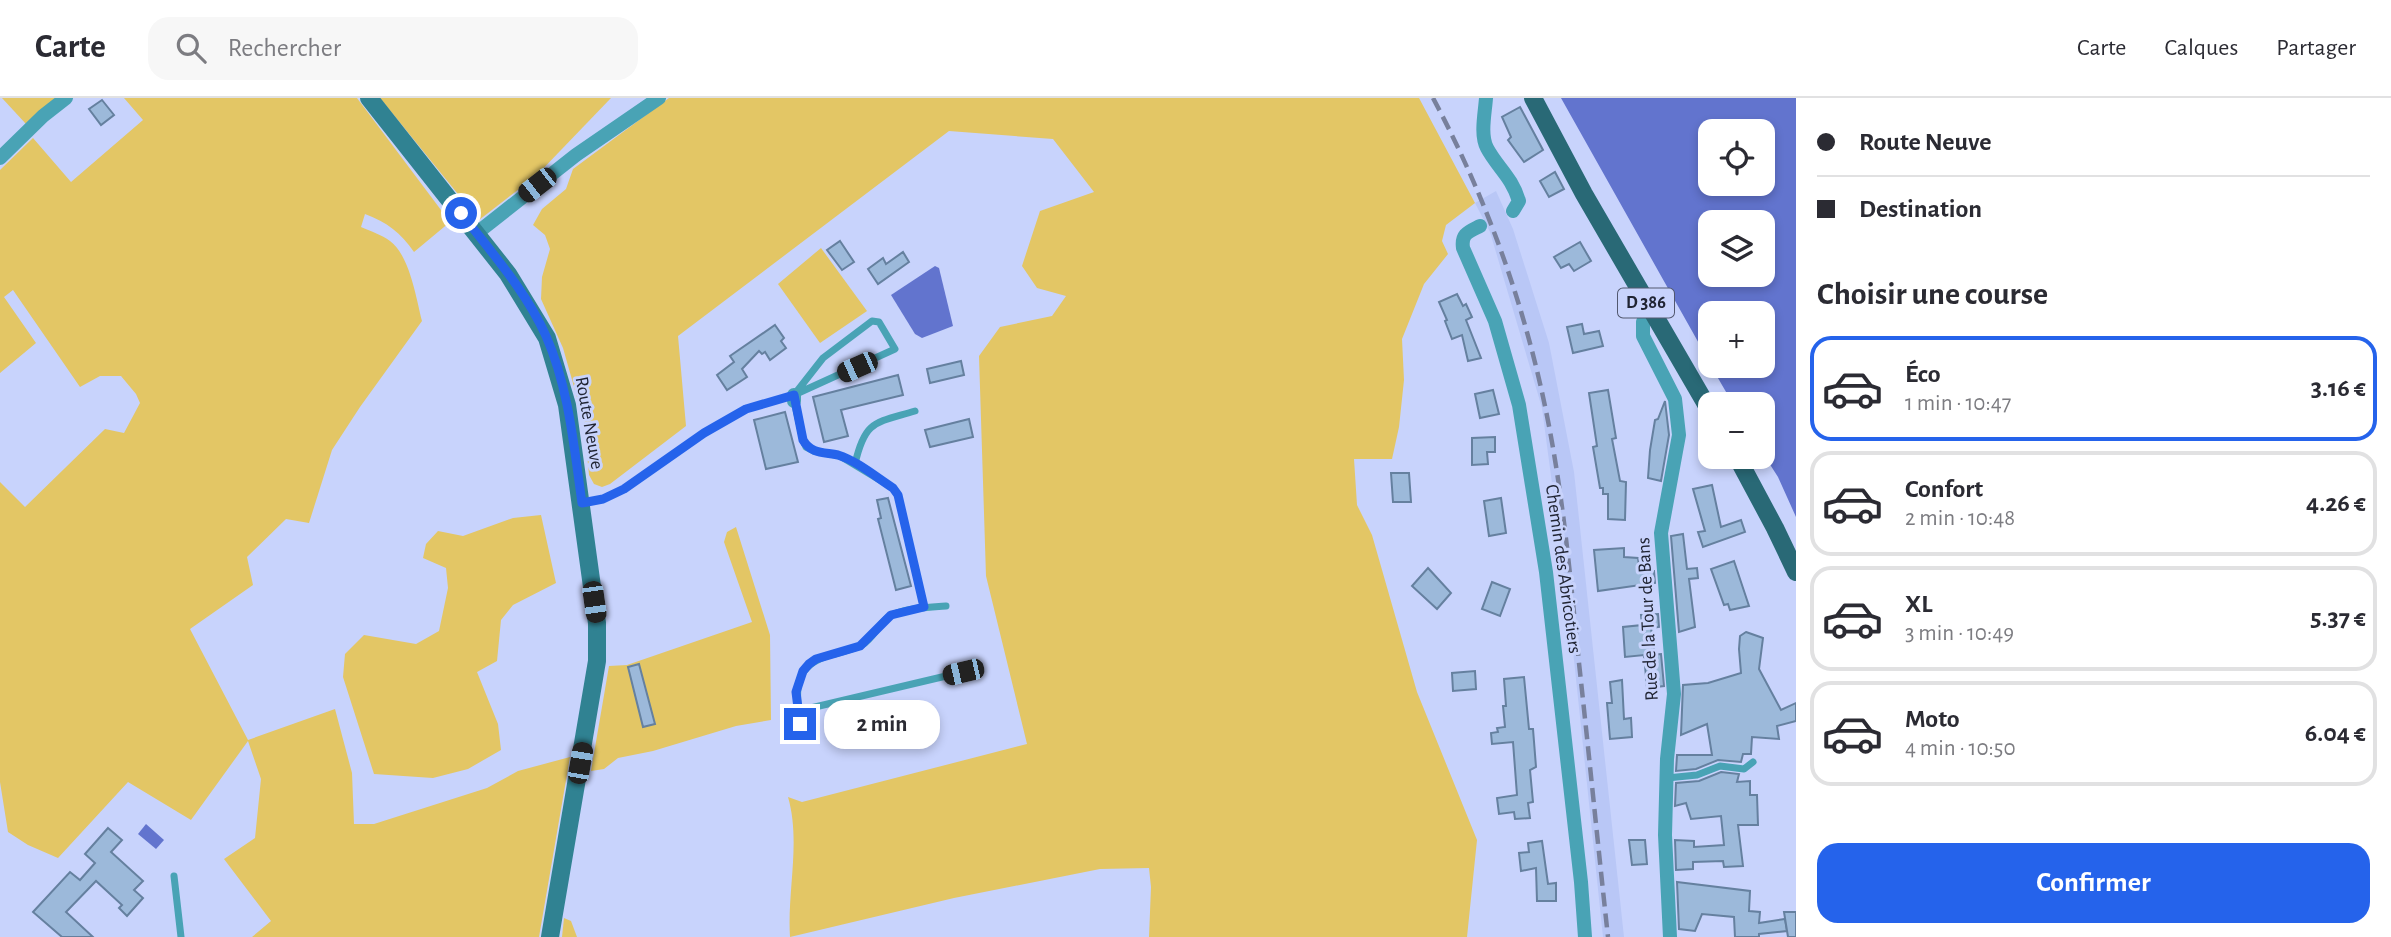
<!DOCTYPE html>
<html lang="fr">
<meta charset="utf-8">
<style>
body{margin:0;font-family:"Alegreya Sans",sans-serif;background:#f7f7f7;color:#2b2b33;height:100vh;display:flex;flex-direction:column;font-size:26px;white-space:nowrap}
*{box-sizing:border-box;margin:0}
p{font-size:23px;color:#7c7c81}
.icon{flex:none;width:38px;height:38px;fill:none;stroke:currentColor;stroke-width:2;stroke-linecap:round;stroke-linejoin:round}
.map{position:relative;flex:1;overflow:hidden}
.sheet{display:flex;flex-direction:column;background:#fff;width:595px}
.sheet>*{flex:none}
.guide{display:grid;align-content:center;height:154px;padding:0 21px;background:#fff}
.buttons{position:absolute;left:1698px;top:21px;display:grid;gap:14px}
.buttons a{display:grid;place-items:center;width:77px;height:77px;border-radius:14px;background:#fff;box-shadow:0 4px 10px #0003;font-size:35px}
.end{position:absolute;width:32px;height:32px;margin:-16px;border:9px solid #2563eb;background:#fff;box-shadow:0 0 0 4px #fff}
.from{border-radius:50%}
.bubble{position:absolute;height:49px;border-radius:21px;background:#fff;box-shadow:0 4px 10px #0003;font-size:23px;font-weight:700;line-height:49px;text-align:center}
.car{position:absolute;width:21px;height:42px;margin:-21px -10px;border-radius:9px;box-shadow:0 0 5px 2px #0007;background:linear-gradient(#222 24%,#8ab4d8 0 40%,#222 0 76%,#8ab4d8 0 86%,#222 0)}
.guide b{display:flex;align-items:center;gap:24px;height:66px;font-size:26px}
.guide b+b{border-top:2px solid #e1e1e2}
.guide i{width:18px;height:18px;background:#2b2b33}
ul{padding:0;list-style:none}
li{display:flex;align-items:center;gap:21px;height:105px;margin:0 14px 10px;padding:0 7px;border:4px solid #e1e1e2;border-radius:21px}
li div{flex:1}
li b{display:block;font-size:26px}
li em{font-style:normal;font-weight:700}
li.current{border-color:#2563eb}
li>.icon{width:63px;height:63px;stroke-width:1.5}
h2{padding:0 21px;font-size:32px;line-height:84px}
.button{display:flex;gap:14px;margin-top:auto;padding:14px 21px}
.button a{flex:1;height:80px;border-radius:21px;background:#2563eb;color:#fff;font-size:28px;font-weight:700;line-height:80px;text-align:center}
header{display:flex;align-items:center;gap:42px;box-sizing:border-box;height:98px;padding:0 35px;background:#fff;border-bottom:2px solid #e1e1e2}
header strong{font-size:33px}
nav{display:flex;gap:38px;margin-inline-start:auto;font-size:24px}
.search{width:490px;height:63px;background:#f7f7f7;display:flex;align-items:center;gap:18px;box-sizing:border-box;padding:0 24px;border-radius:21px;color:#7c7c81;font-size:26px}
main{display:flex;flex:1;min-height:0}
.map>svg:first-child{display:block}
.built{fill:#b9c7f6}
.green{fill:#e3c665}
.water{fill:#6274ce;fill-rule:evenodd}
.building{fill:#9cb9da;stroke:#65809f;stroke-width:2}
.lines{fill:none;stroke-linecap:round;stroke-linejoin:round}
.lane{stroke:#49a3b5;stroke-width:7}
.street{stroke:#49a3b5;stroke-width:14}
.secondary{stroke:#308292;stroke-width:18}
.primary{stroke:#296976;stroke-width:18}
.rail{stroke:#78809c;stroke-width:4.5;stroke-dasharray:14 7;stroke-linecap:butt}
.route{stroke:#2563eb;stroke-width:9}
.labels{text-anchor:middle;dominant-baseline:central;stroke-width:6;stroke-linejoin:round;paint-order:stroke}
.shield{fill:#c8d3fc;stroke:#52586f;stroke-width:2}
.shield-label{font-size:18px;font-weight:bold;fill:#202433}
.street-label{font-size:19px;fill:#202433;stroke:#c8d3fc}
</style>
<header>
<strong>Carte</strong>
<div class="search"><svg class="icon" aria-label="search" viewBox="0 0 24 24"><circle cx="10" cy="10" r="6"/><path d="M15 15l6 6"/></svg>Rechercher</div>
<nav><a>Carte</a><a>Calques</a><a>Partager</a></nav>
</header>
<main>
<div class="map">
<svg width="1796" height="839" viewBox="0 0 1796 839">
<rect width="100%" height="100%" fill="#c8d3fc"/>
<!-- built -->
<path class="built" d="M1496,93L1513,131L1549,245L1574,374L1624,839H1603L1569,514L1542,310L1490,134L1475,105Z"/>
<!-- green -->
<g class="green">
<path d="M2,0H57L26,26Z"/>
<path d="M124,0H357L450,124L414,154C401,135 387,124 365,116L361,129C370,133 382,137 390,143C410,158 416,200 422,223L360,309L332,352L309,425L286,421L247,459L253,487L190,531L248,642L335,611L352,675L354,726H374L487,690L518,673L570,659L539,839H252L271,823L224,761L255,740L261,681L248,643L191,722L128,684L58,760L28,747L8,734L0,684V384L25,409L105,331L124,335L140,305L136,296L121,278H100L80,289L13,192L4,199L36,245L0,275V72L33,40L71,84L143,22Z"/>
<path d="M380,0H611L536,78L479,122Z"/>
<path d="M669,0H1419L1475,105L1446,127L1442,143L1448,156L1424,186L1402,241L1404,282L1399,329L1392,361H1354L1357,407L1372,437L1417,594L1477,742L1467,839H1149L1151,789L1149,770L1100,771L954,800L790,839C787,793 801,744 788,699L802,704L1027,646L986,478L979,258L1000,229L1052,218L1066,198L1037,190L1022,168L1040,113L1094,94L1053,41L949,33L678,238L686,328L610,386L602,389L594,386L589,377L584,324L563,250L541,201L542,179L550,151L545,137L533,127L542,111L566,91L573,71Z"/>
<path d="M821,150L867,213L820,245L778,186Z"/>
<path d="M541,417L556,485L513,507L501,522L497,563L477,574L498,626L501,652L468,671L433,680L374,676L343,579L345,556L364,537L416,546L439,533L448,490L446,470L423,460L426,446L438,433L463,438L513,420Z"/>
<path d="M736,429L770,537L771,622L736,628L653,653L618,660L604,671L591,673L609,568L627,567L752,524L724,444L727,434Z"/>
<path d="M564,820L571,823L577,839H562Z"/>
</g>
<!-- water -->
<g class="water">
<path d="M1561,0H1796V419L1778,379L1762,354V306H1733L1711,268H1762V215H1710V265ZM1710,33H1762V86H1710ZM1710,124H1762V177H1710Z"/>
<path d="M935,168L939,170L953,228L922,240L915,236L891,197Z"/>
<path d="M146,726L164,742L156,751L138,736Z"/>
</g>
<!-- building -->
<g class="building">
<path d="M102,2L114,17L101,27L89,11Z"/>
<path d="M1520,9L1543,52L1524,64L1508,42L1511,39L1502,19Z"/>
<path d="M1555,74L1564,91L1549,99L1540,83Z"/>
<path d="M840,143L854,164L842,172L827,152Z"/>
<path d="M1580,144L1591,163L1574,173L1569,166L1561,170L1554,159Z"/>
<path d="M903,154L909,164L878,186L868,171L883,160L886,166Z"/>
<path d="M1457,196L1463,208L1466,206L1472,219L1466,222L1481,260L1468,263L1462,237L1452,241L1445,223L1447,222L1439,204Z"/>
<path d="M1582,226L1584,236L1599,233L1603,248L1573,255L1567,229Z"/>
<path d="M775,227L784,240L781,243L786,250L770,262L765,254L762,256L759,253L742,271L747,279L727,292L717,277L734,264L730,258Z"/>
<path d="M961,263L964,277L930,285L927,271Z"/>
<path d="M898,277L903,297L841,312L848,338L824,344L813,299Z"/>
<path d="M1493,292L1499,316L1480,320L1475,296Z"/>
<path d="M1608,292L1616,340L1612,341L1620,383L1626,384L1625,422L1608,421V396H1603V390H1600L1593,349L1597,348L1589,295Z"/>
<path d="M1665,303L1669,337L1661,383L1648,380L1650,352L1655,322L1658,321Z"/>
<path d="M785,314L798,364L766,371L754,322Z"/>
<path d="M969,321L973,339L930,349L925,332Z"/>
<path d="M1495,339V354H1487L1488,366L1472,367V340Z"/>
<path d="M1391,375H1409L1411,404H1393Z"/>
<path d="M1712,387L1721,429L1741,422L1745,434L1703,449L1698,434L1705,433L1693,391Z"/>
<path d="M888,400L911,488L896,492L878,421L881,420L877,402Z"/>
<path d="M1501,400L1506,435L1489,438L1484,403Z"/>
<path d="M1683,436L1687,471L1697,470L1698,480L1689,481L1695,529L1679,534L1671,438Z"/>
<path d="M1624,450V459L1638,460L1640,474L1654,473L1655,485L1598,493L1594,452Z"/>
<path d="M1734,463L1749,508L1730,512L1728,506L1724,507L1711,471Z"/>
<path d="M1428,470L1451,495L1437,511L1412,488Z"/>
<path d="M1492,484L1510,491L1500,518L1482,511Z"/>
<path d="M1658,516L1659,529L1651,530L1655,557H1649L1661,556L1664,588L1647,590L1644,557L1625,559L1623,529L1642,527L1641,517Z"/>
<path d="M1746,534L1763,540L1759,571L1781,612L1796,605V623L1777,628L1779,641L1752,639L1751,656H1743L1741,664L1718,662L1696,671L1676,673L1677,657H1712L1707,626L1681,637L1683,587L1708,585L1741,575L1739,551L1740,538Z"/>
<path d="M639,566L655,626L643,629L628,569Z"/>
<path d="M1475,573L1476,591L1453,593L1452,575Z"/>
<path d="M1524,579L1529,631H1533L1536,669L1530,672L1533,704L1528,705L1530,720L1515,721L1514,714L1499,716L1497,700L1517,697L1513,644L1492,646L1491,635L1498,634L1497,630L1505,629L1503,608H1506L1504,581Z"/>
<path d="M1622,582L1624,621L1631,620L1632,639L1610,641L1607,605H1612L1610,584Z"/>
<path d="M1721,674L1739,676L1737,684L1750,683V697H1757L1758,727H1738L1743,768L1724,769L1723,763L1693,764V771L1676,772L1675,742L1694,743V749L1724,747L1721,718L1691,721L1686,705L1675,708L1676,685L1699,683Z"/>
<path d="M108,730L122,742L111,754L143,783L134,792L143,800L127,818L119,810L122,807L96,783L66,814L93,839H62L33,814L70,774L80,782L95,765L85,756Z"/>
<path d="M1629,742H1645L1647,766L1632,767Z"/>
<path d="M1542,743L1548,786L1556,785V803H1537L1536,770L1521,773L1519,755L1529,754L1528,745Z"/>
<path d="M1677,784L1750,793L1749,813L1760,814L1759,825L1785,821L1787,833L1759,836V839H1735L1734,819L1702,816L1695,833L1679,831Z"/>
<path d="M1784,814H1796V839H1788Z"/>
</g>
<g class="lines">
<!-- lane -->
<g class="lane">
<path d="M794,303L803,342L806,349L814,353L840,358L893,390L898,397L924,509"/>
<path d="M855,366C865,322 875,325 915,313"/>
<path d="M582,405L603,401L624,391L703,336L746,311L794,297L895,251L879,224L872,223L823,260L794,297"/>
<path d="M798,613L963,574"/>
<path d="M800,626C796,592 792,568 831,557C841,554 853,552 862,547C871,542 877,530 884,523C895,510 930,509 946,508"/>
<path d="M1667,680L1697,677L1720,668L1744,671L1753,664"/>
<path d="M174,778L181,839"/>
</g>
<!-- street -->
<g class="street">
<path d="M1486,0C1485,15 1480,37 1487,50C1497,69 1512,79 1519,103L1513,113"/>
<path d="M0,60L43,18L66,0"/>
<path d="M1480,128C1468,134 1461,136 1463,150L1495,223L1519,307L1546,474L1581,784L1585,839"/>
<path d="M477,135L576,57L659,0"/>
<path d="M1649,211L1643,224V238L1675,301L1679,337L1661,435L1674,596L1667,661L1665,737L1670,839"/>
<path d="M794,297V303"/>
</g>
<!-- secondary -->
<path class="secondary" d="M369,0L508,176L547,240L567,307L597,525V563L550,839"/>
<!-- primary -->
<g class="primary">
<path d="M1533,0L1584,96L1710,313"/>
<path d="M1737,359L1775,430L1796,474"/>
</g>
<!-- rail -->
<path class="rail" d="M1433,0C1488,103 1527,213 1549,328C1564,406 1571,486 1579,565C1589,656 1598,748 1608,839"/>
</g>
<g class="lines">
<!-- route -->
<path class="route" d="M461,115C491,154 526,193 546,238C569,290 574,350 582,405L603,401L624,391L704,335L746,311L794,297L803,342C811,356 824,354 838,357C857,363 876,379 893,390L898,397L924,509L891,517L860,548L816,561L809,566L803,573L796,594L800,626"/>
</g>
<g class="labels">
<!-- shield labels -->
<rect class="shield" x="1618" y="190.5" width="56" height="29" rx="5"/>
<g class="shield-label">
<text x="1646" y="205">D 386</text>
</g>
<!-- street labels -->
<g class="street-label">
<text transform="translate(589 325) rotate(80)">Route Neuve</text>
<text transform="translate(1563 471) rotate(82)">Chemin des Abricotiers</text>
<text transform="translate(1648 521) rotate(-93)">Rue de la Tour de Bans</text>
</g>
</g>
</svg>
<div class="buttons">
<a><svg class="icon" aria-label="locate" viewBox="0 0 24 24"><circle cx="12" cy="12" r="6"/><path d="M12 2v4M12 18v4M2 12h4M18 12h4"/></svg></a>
<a><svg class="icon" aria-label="layers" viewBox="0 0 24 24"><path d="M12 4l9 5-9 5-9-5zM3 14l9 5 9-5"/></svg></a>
<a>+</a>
<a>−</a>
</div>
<i class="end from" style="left:461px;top:115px"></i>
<i class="end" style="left:800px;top:626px"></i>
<div class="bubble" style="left:824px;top:602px;width:116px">2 min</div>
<i class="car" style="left:537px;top:87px;rotate:232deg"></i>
<i class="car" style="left:857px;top:269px;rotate:246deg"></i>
<i class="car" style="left:594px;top:504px;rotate:172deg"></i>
<i class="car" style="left:963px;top:574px;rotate:257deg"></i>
<i class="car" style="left:580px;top:665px;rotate:10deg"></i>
</div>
<section class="sheet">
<div class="guide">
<b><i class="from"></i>Route Neuve</b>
<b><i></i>Destination</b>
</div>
<h2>Choisir une course</h2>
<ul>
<li class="current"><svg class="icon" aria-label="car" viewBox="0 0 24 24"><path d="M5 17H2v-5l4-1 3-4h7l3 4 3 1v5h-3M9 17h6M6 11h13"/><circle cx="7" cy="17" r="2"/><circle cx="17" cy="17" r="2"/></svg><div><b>Éco</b><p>1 min · 10:47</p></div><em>3.16 €</em></li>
<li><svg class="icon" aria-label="car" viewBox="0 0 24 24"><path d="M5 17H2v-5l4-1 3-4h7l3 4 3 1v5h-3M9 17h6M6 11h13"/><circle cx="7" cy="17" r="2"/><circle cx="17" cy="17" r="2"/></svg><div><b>Confort</b><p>2 min · 10:48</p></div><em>4.26 €</em></li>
<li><svg class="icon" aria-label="car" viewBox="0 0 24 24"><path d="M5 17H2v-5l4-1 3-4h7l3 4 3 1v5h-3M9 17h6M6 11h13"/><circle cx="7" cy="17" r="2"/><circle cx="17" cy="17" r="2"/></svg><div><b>XL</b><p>3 min · 10:49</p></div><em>5.37 €</em></li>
<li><svg class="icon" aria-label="car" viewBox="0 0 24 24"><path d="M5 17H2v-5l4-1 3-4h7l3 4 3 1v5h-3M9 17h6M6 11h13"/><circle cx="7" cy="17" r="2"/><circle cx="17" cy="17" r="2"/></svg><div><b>Moto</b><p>4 min · 10:50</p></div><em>6.04 €</em></li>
</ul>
<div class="button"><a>Confirmer</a></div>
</section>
</main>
